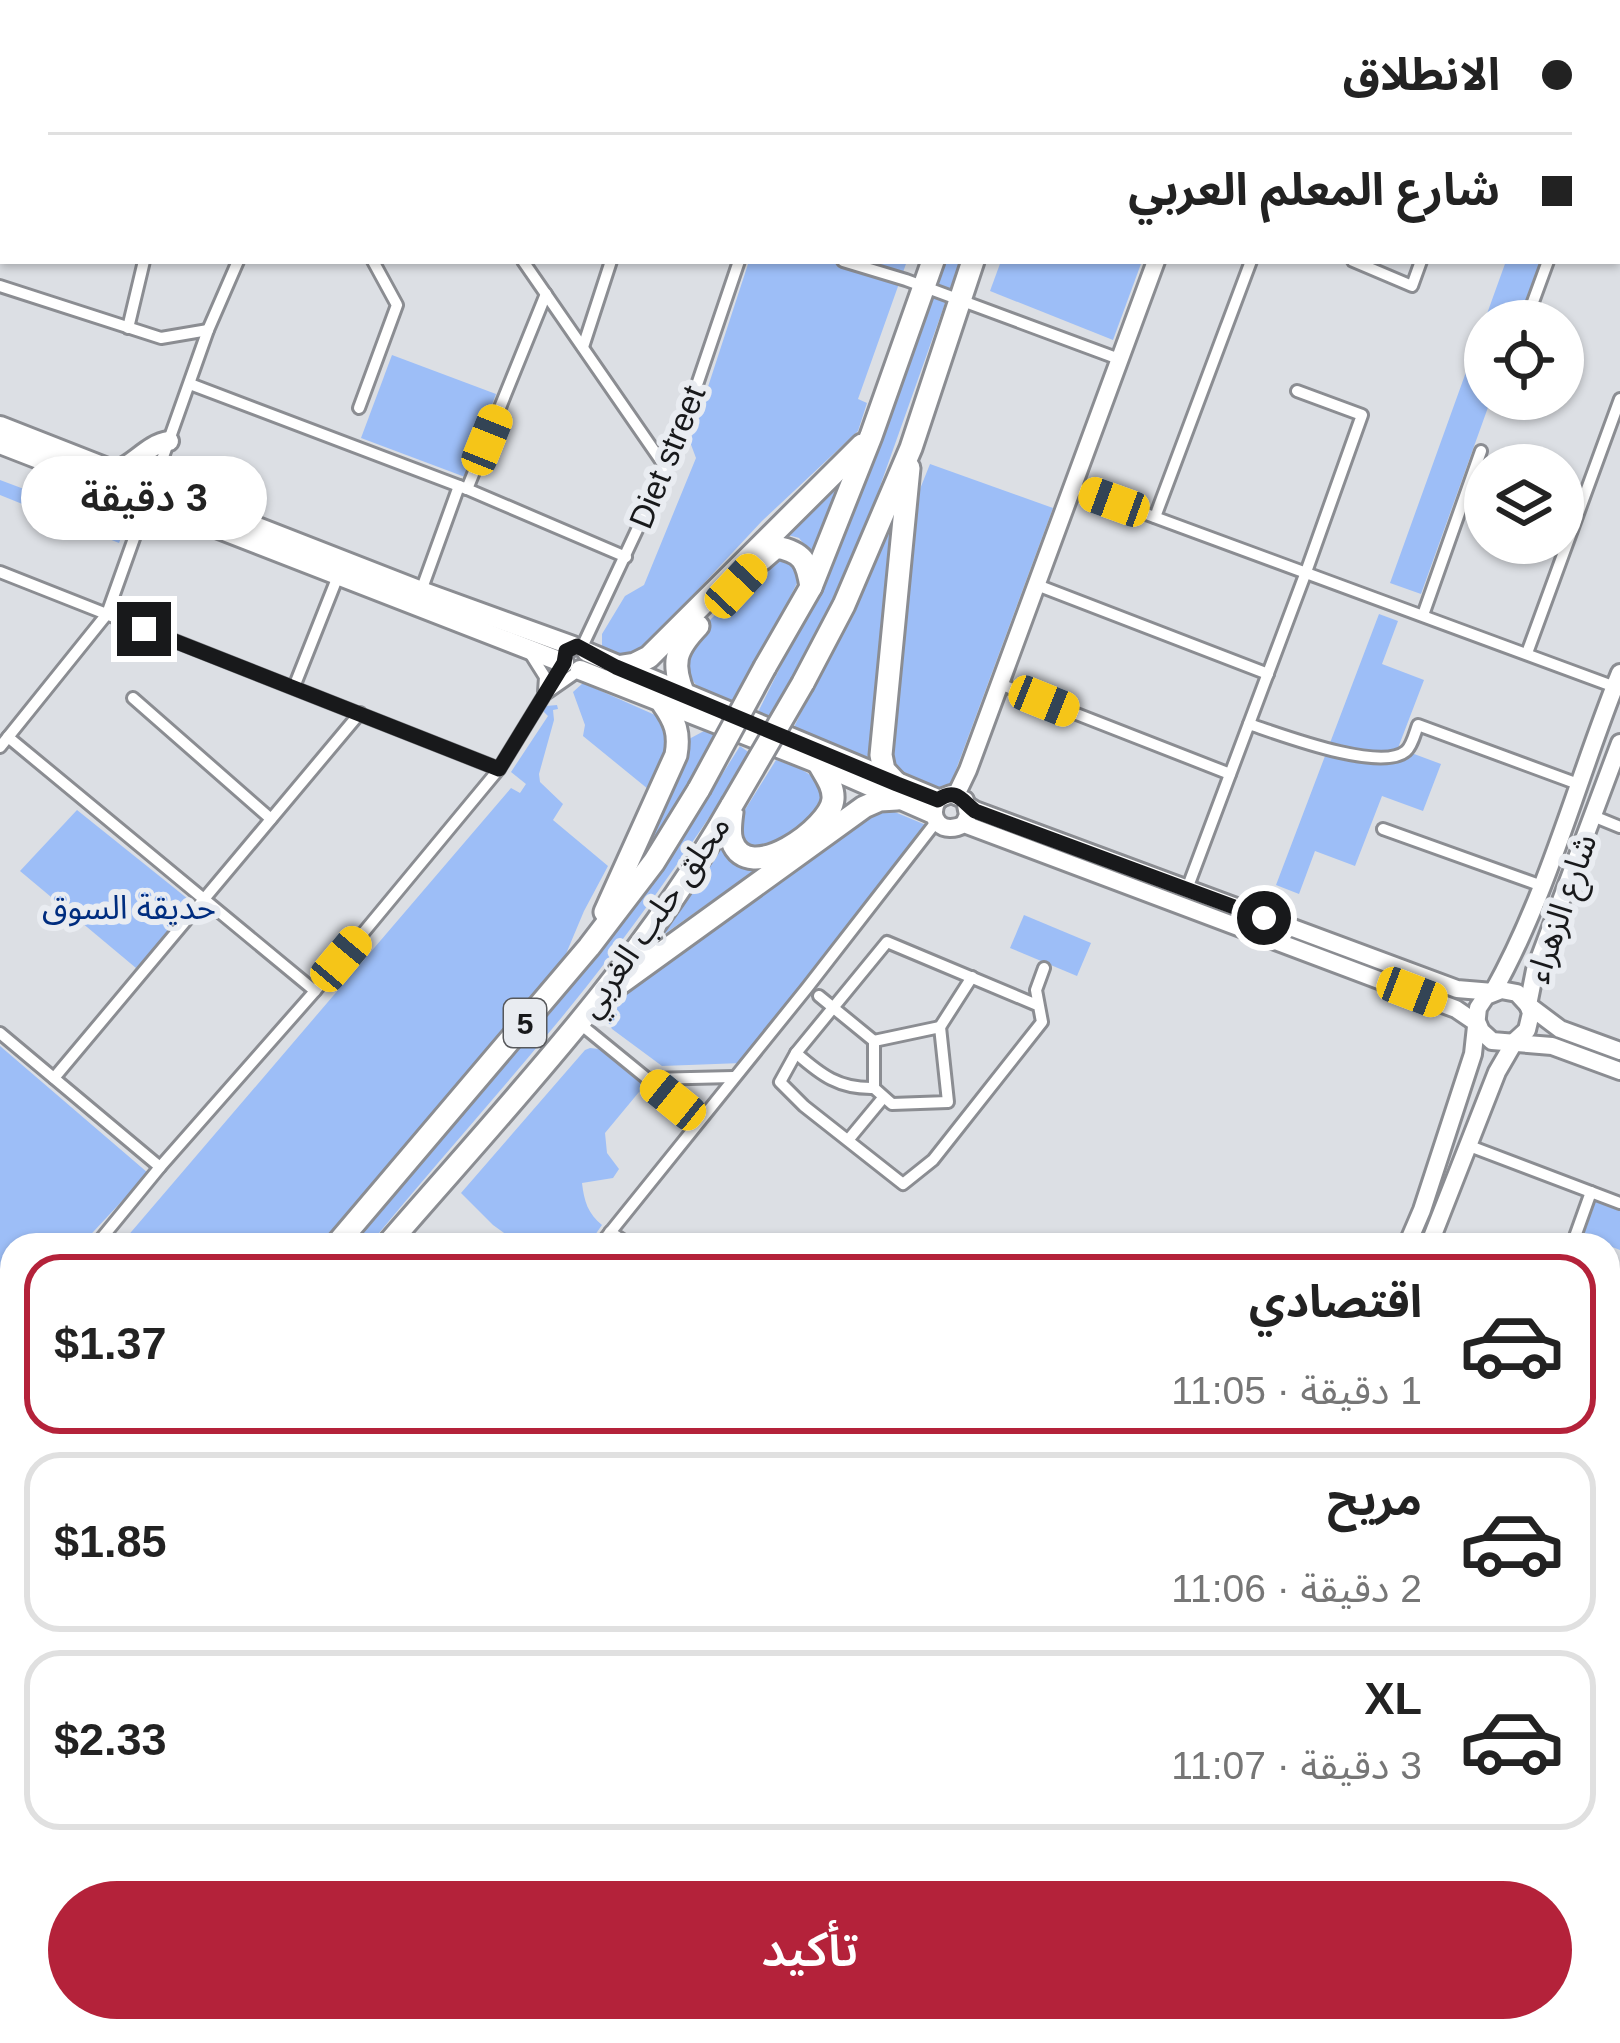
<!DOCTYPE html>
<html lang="ar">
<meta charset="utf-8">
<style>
body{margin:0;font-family:Helvetica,"Noto Sans Arabic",sans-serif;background:#f6f6f6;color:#222;direction:rtl;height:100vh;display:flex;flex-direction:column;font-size:45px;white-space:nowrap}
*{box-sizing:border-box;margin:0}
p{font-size:39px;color:#767676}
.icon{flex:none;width:66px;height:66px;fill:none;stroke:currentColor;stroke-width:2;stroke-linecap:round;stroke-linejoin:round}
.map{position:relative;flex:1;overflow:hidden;direction:ltr}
.side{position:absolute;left:0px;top:1233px;width:1620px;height:810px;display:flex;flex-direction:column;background:#fff;border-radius:36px 36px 0 0;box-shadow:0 3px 9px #0004;direction:rtl}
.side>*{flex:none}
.guide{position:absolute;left:0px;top:0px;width:1620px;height:264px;box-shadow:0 3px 9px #0004;direction:rtl;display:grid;align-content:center;height:264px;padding:0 48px;background:#fff}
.controls{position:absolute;left:1464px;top:300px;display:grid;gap:24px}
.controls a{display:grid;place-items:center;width:120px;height:120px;border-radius:50%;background:#fff;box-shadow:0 3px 9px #0004;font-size:60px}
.end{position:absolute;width:54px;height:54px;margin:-27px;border:15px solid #18191b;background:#fff;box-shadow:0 0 0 6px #fff}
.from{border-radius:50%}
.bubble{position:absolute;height:84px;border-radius:42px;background:#fff;box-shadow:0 3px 9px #0004;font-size:39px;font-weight:600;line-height:84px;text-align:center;direction:rtl}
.car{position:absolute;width:36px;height:72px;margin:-36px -18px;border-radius:15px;box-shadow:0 0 9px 3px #0007;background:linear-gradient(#f5c518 24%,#345 0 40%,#f5c518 0 76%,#345 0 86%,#f5c518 0)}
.guide b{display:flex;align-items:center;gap:42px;height:114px;font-size:45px}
.guide b+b{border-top:3px solid #e0e0e0}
.guide i{width:30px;height:30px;background:#222}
ul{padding:21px 0 0;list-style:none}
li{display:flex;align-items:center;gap:36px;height:180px;margin:0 24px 18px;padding:0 24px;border:6px solid #e0e0e0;border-radius:36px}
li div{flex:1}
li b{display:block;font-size:45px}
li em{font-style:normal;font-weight:600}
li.active{border-color:#b4223a}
li>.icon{width:108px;height:108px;stroke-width:1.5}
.button{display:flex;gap:24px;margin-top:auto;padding:24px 48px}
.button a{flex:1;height:138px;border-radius:72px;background:#b4223a;color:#fff;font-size:48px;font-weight:600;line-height:138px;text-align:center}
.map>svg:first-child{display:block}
.green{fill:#9dbef7}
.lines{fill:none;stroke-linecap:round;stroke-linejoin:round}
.street-casing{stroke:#8b8d92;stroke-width:16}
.secondary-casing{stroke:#8b8d92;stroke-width:22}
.primary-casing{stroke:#8b8d92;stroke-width:24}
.highway-casing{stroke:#8b8d92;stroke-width:27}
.street{stroke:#fff;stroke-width:10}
.secondary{stroke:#fff;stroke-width:16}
.primary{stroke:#fff;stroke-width:18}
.highway{stroke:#fff;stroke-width:21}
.highway-bridge-casing{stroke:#8b8d92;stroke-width:27;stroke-linecap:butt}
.highway-bridge{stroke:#fff;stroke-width:21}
.route{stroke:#18191b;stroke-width:15}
.labels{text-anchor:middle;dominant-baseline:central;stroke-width:12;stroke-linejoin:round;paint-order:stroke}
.shield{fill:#e9ecf1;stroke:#57585b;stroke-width:3}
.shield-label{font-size:30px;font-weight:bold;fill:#18191b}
.street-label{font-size:33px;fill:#18191b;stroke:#e9ecf1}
.park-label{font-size:33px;fill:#002d7f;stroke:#e9ecf1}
</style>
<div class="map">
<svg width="1620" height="2043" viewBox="0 0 1620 2043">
<rect width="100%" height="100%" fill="#dcdfe4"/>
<!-- green -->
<g class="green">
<path d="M749,261H907L858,399L867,403L858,431L762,521L648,643C634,654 615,662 602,647V634L625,596L644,585L696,458L690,442Z"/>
<path d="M945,261H960L873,506L834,604L772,722L757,714L837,553Z"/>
<path d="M1001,261H1142L1113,340L990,291Z"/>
<path d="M1506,261H1541L1519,321H1485V399H1491L1421,594L1390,583Z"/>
<path d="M392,355L496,394L465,477L361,438Z"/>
<path d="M930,464L1053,508L950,786L943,791L898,769L892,755L915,513L918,494Z"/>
<path d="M847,468L813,555L799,538L777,532Z"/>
<path d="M0,480L93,515L109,500L133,509L119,543L0,495Z"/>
<path d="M898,515L870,760L794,727Z"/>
<path d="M780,557L794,564L798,581L735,706C699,689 687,689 684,646L771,559Z"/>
<path d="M1379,614L1398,621L1382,664L1424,680L1398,748L1441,764L1423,811L1382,796L1355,866L1315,851L1299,894L1276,885Z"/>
<path d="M583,683L664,719L668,745L648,789L583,736L585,725L573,692Z"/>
<path d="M557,705L558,709L553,710L554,720L539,774L540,782L563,804L553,820L608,866L584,911L563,961L326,1245H120L511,788L520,793L526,784L511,772L548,716L543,711L546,706Z"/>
<path d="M704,731L715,734L678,804L617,891L689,739Z"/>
<path d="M740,746L751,754C688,851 622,946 547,1035C488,1106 427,1174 369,1245H351L577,980L688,829Z"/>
<path d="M776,760C788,764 802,768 811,776C846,805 784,840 761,848C746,844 739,837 738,821Z"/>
<path d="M77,810L193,903L136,968L20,871Z"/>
<path d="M890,810L926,825L742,1063L662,1066L612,1029L608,1022L612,1018L611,1007L618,999L861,816Z"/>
<path d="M724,838L764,864L646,947Z"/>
<path d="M1024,915L1091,943L1077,976L1010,948Z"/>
<path d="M0,1046L148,1173L81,1245H12V1325L0,1339Z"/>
<path d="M590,1048L599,1049L644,1086L605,1133L607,1153L619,1169L613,1178L582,1183C584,1201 588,1214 602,1225L588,1245H521L493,1225L461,1193L585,1050Z"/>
<path d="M1594,1201L1620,1211V1250L1581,1235Z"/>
<path d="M11,1729L12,1821L0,1835V1741Z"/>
</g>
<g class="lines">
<!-- street casing -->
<g class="street-casing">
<g id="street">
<path d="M1481,0L1489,3"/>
<path d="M120,3V0"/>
<path d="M186,3V0"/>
<path d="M286,3V0"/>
<path d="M490,3L491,0"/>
<path d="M695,3L696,0"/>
<path d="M822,3L823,0"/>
<path d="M1347,3L1348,0"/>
<path d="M0,65L3,66"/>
<path d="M1617,75L1620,67"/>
<path d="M1617,188L1620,189"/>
<path d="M523,261L666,468"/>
<path d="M843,261L906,280L1119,359"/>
<path d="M1353,261L1412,286L1421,261"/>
<path d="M0,286L161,338L208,330"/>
<path d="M1526,321L1548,261"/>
<path d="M128,328L144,261"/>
<path d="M583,347L611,261"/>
<path d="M190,384L467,489L626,557"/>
<path d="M359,408L397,305L373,261"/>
<path d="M153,485L208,330L238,261"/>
<path d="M1073,487L1615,687"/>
<path d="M467,489L546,294"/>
<path d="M1155,517L1251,261"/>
<path d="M0,572L499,769"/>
<path d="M1037,585L1268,674"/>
<path d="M421,591L459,486"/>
<path d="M1423,615L1481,451"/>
<path d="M582,647L666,468L684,423L739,261"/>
<path d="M528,650L545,677L544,692"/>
<path d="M1527,653L1620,399"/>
<path d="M1000,684L1230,774"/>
<path d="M294,687L338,576"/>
<path d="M547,693L580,670"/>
<path d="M133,698L271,819"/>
<path d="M1249,724C1279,734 1381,773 1406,751C1412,746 1415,733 1418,725L1578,784"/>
<path d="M8,737L315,991"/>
<path d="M0,747L107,614L147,502"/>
<path d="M1593,816L1620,827"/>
<path d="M1383,829L1542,886"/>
<path d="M1187,889L1306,572L1362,415L1297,391"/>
<path d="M819,996L874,1041"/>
<path d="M1037,1005L887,942L796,1053L780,1082L804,1106L903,1184L933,1160L1042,1022L1036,990L1044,968"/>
<path d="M579,1023L699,1121"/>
<path d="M940,1027L948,1102L892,1104L874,1088V1041Z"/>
<path d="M940,1027L972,977"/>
<path d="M0,1033L160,1167"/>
<path d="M796,1053C821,1075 839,1089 874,1088"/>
<path d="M54,1078L360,713"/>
<path d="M648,1079L734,1077"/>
<path d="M849,1139L883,1098"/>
<path d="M1467,1145L1620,1203"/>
<path d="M610,1232L630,1245"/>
<path d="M96,1245L160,1167L315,991L499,769L564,663"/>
<path d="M600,1245L807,988L936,822"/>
<path d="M1572,1245L1591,1192"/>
<path d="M1608,1282L1620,1287"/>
<path d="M0,1363L12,1348"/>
<path d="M1608,1392L1620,1396"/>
<path d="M1608,1547L1620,1551"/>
<path d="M1608,1745L1614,1743L1620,1731"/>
<path d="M443,2031L457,2043"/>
<path d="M99,2043L109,2031"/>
<path d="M409,2043L419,2031"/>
</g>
</g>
<!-- secondary casing -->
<g class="secondary-casing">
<g id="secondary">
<path d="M1252,3L1253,0"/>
<path d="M956,795L968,770L1156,261"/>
<path d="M967,805L975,810L1457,989L1493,992C1549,892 1577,779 1620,673"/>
<path d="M964,824L968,815L965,800L951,794L938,799C926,820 944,836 964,824L1456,1009L1478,1024L1481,1031L1492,1041L1552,1046L1620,1071"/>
<path d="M1407,1245L1422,1210L1473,1054L1478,1008L1486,996L1501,990L1517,993L1528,1005L1560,1029L1620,1051"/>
<path d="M1429,1245L1497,1072L1515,1041L1527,1030L1531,1013L1528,1005L1535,970L1620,743"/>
<path d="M0,1444L12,1463"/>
<path d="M0,1481L12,1511"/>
</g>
</g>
<!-- primary casing -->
<g class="primary-casing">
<g id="primary">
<path d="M0,426L421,591L573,646"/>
<path d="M0,444L564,663"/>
<path d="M116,471C135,464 148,444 169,441"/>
<path d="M587,652L938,799"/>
<path d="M580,670L819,764L933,814"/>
</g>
</g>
<!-- highway casing -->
<g class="highway-casing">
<g id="highway">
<path d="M1028,3L1029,0"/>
<path d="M1069,3L1070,0"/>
<path d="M761,560L776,547C803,552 807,561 811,587"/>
<path d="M616,667L635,664L649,657L862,445"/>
<path d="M765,667L811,587L871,436L933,261"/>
<path d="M803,683L844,605L911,448L973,261"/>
<path d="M684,695C671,663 675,650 698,626"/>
<path d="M897,784L884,770L881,755L909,468"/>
<path d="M732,812C731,820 729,833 732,841C747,887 831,828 833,799C834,786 825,775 819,764"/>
<path d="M605,912L676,755C680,733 675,721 663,704"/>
<path d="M619,984L864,807L880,800L897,799"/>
<path d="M336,1245L589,947L654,862L699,789"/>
<path d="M387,1245C509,1104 639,968 732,805"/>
<path d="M0,1635L12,1621"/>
<path d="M0,1693L12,1679"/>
</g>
</g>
<!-- street -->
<use href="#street" class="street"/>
<!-- secondary -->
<use href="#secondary" class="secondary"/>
<!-- primary -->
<use href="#primary" class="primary"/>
<!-- highway -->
<use href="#highway" class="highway"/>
<!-- highway-bridge casing -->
<g class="highway-bridge-casing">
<g id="highway-bridge">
<path d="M699,789L765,667"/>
<path d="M732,805L803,683"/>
</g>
</g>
<!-- highway-bridge -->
<use href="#highway-bridge" class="highway-bridge"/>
</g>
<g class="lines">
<!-- route -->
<path class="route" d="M144,629L499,769L564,663L566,651L577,646L616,667L897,784L938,800C956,787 962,801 975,811L1264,918"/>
</g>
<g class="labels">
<!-- shield labels -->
<rect class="shield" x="504" y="999" width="42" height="48" rx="9"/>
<g class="shield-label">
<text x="525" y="1023">5</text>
</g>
<!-- street labels -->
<g class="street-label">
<text transform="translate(667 457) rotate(-68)">Diet street</text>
<text transform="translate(1561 908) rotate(-71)">شارع الزهراء</text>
<text transform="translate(654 916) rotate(-55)">محلق حلب الغربي</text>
</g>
<!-- park labels -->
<g class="park-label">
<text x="129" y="907">حديقة السوق</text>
</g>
</g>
</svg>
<div class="controls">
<a><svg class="icon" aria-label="locate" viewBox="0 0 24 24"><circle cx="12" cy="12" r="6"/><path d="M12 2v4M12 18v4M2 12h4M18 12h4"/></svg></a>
<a><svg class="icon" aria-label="layers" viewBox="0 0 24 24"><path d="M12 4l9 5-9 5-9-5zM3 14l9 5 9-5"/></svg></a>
</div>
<i class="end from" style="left:1264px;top:918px"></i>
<i class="end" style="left:144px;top:629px"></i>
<div class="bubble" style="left:21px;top:456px;width:246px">3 دقيقة</div>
<i class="car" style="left:487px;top:440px;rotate:22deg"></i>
<i class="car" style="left:1114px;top:502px;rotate:290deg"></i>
<i class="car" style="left:736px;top:586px;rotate:43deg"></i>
<i class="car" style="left:1044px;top:701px;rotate:112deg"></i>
<i class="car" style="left:341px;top:959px;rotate:40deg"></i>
<i class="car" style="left:1412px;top:992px;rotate:111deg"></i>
<i class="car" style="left:673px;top:1100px;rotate:309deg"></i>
<div class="guide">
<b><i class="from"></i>الانطلاق</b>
<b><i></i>شارع المعلم العربي</b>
</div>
<section class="side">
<ul>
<li class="active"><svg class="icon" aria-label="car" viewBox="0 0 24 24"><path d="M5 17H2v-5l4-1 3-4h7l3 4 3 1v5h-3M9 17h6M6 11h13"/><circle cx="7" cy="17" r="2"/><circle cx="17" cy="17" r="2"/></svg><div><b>اقتصادي</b><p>1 دقيقة · 11:05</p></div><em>$1.37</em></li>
<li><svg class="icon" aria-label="car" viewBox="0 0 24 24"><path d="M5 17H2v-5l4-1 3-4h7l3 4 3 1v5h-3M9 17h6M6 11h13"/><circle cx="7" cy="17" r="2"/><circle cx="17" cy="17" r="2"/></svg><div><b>مريح</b><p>2 دقيقة · 11:06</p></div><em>$1.85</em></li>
<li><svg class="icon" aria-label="car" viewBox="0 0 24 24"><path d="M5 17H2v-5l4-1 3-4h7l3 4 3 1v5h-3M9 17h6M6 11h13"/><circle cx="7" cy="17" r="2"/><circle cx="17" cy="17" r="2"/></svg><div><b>XL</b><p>3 دقيقة · 11:07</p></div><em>$2.33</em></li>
</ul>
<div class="button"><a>تأكيد</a></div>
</section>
</div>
